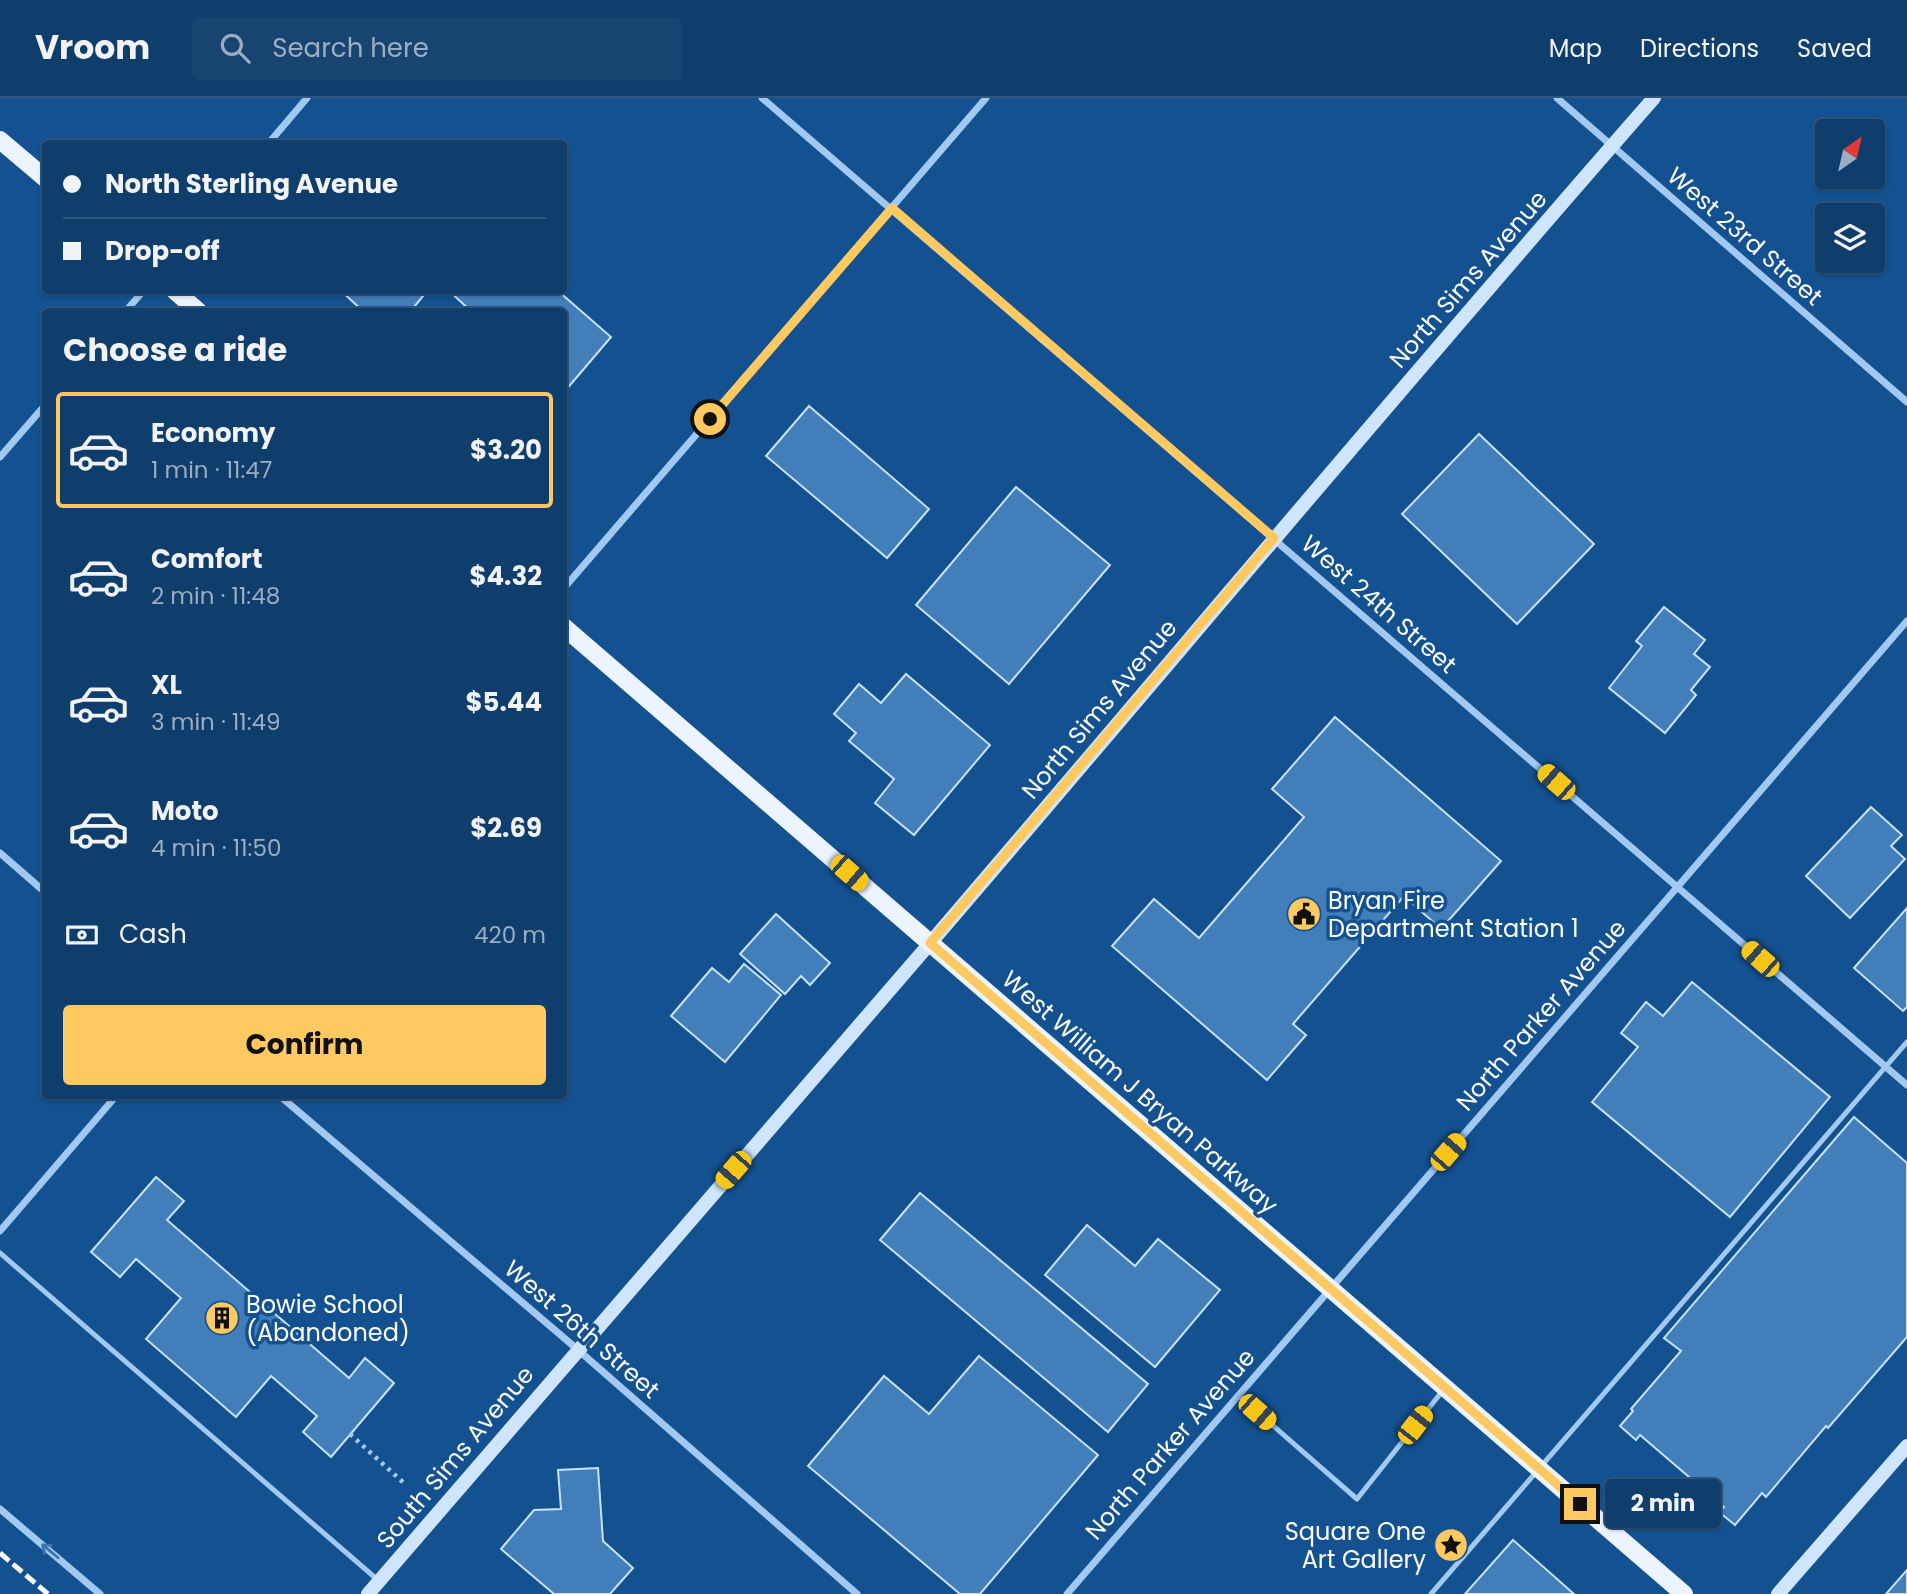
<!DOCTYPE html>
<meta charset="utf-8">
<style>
body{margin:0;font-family:Poppins,sans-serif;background:#184472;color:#f1f3f6;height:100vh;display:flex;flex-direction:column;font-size:26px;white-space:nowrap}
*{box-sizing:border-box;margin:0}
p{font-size:23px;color:#9baec2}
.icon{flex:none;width:38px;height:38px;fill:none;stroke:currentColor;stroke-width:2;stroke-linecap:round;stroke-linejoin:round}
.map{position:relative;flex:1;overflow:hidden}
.sheet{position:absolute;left:42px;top:210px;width:525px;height:791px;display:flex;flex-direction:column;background:#0f3d6c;border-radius:7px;box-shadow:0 2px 5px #0004,0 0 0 2px #2f567f}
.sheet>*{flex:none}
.hud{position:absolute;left:42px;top:42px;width:525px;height:154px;border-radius:7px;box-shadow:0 2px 5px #0004,0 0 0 2px #2f567f;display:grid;align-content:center;height:154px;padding:0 21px;background:#0f3d6c}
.needle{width:46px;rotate:34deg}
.tools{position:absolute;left:1815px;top:21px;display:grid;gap:14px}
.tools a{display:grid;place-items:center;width:70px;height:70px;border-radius:7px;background:#0f3d6c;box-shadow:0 2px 5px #0004,0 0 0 2px #2f567f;font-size:35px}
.end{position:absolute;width:32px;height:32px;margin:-16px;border:9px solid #ffc961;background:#111;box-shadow:0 0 0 4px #111}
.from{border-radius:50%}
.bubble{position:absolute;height:49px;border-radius:7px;background:#0f3d6c;box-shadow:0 2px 5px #0004,0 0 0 2px #2f567f;font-size:23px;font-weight:700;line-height:49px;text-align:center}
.car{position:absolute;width:21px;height:42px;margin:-21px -10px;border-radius:9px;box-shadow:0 0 5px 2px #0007;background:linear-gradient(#f5c518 24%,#345 0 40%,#f5c518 0 76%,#345 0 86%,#f5c518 0)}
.hud b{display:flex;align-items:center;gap:24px;height:66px;font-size:26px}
.hud b+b{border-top:2px solid #2f567f}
.hud i{width:18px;height:18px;background:#f1f3f6}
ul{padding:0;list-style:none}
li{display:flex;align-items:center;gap:21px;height:116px;margin:0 14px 10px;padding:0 7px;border:4px solid transparent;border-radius:7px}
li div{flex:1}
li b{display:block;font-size:26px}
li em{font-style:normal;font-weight:700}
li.active{border-color:#ffc961}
li>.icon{width:63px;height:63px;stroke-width:1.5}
h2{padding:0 21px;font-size:32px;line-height:84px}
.pay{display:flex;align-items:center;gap:18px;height:77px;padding:0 21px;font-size:26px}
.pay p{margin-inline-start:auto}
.action{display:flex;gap:14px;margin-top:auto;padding:14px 21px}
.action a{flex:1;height:80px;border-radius:7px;background:#ffc961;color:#111;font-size:28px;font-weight:700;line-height:80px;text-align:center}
header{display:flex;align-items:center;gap:42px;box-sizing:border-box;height:98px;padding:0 35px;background:#0f3d6c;border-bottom:2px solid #2f567f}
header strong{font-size:33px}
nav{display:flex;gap:38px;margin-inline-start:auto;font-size:24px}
.search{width:490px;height:63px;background:#184472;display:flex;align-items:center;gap:18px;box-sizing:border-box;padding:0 24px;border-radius:7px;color:#9baec2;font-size:26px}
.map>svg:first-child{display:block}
.building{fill:#427eba;stroke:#c8e2fc;stroke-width:2}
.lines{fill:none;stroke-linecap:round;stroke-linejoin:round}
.path{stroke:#a1c9f1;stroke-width:4.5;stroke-dasharray:3.5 5;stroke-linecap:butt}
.lane{stroke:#a1c9f1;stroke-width:5}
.street{stroke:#a1c9f1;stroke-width:7}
.secondary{stroke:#cfe5fb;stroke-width:14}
.primary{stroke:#ebf4ff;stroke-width:18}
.rail{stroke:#fff;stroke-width:5;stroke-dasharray:12 5;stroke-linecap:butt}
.oneway{stroke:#3e75ad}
.route{stroke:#ffc961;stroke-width:9}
.labels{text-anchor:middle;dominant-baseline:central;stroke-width:7;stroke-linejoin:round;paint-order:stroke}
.street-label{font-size:24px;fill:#fff;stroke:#145190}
.poi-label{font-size:24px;fill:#fff;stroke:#145190;text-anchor:start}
</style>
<header>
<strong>Vroom</strong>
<div class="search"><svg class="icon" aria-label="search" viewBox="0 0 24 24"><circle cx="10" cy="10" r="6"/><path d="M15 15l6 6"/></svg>Search here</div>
<nav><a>Map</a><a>Directions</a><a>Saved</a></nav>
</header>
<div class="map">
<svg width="1907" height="1496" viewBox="0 0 1907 1496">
<rect width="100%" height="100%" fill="#145190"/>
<!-- building -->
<g class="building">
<path d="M340,192H428L410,214H364Z"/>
<path d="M448,192H557L611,239L565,293L564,214H472Z"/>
<path d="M809,308L929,411L887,460L766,358Z"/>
<path d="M1479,336L1594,446L1517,526L1402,416Z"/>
<path d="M1016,389L1110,467L1009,586L916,507Z"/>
<path d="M1664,509L1705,542L1694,556L1710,569L1691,592L1696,597L1665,635L1609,590L1642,548L1636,543Z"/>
<path d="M906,576L990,647L914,737L875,705L894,681L849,643L856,635L834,616L859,586L881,605Z"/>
<path d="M1335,619L1501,763L1441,831L1404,798L1293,926L1306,937L1267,982L1112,848L1154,801L1199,840L1304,719L1272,691Z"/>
<path d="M1871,709L1902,737L1891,748L1905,761L1850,820L1806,778Z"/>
<path d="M1907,810V909L1903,913L1854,870Z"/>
<path d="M776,816L830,865L810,887L801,878L785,896L740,856Z"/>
<path d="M744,866L781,897L725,964L671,918L712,870L729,884Z"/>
<path d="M1692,884L1830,999L1730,1119L1592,1004L1638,949L1621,935L1646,904L1663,918Z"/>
<path d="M1854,1019L1907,1065V1239L1828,1330L1826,1328L1766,1399L1762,1395L1735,1427L1719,1414L1724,1409L1640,1337L1636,1342L1620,1328L1633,1313L1631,1311L1681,1253L1664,1240Z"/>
<path d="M156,1079L184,1103L167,1122L349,1280L365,1260L394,1285L331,1359L303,1334L317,1318L271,1278L236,1319L146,1241L181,1200L136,1161L120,1179L91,1154Z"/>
<path d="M920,1095L1148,1286L1108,1334L880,1142Z"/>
<path d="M1087,1127L1135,1168L1158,1141L1220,1192L1155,1269L1045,1177Z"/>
<path d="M979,1258L1098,1357L980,1496H960L808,1368L884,1278L929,1316Z"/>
<path d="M598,1370L603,1443L633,1470L610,1496H554L501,1451L534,1412L561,1411L558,1372Z"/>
<path d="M1513,1442L1574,1496H1465Z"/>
<path d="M1907,1472V1496H1886Z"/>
</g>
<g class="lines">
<!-- path -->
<path class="path" d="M350,1336L406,1387"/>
<!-- lane -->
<g class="lane">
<path d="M0,1155L379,1483"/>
<path d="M1238,1297L1357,1401L1444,1291"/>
<path d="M1431,1496L1907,944"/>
</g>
<!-- street -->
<g class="street">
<path d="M762,0L1907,987"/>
<path d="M1557,0L1907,304"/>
<path d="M268,46L307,0"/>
<path d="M125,214L144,192"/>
<path d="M0,359L46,306"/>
<path d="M564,490L986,0"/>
<path d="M0,755L46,795"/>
<path d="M280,998L577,1251L857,1496"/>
<path d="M0,1133L116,998"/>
<path d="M0,1411L100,1496"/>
<path d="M1067,1496L1907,523"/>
</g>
<!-- secondary -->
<g class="secondary">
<path d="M368,1496C555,1277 745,1062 932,843C1173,562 1410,278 1654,0"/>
<path d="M1778,1496L1907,1348"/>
</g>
<!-- primary -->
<g class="primary">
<path d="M0,42L46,81"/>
<path d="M174,192L199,214"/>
<path d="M564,529L1684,1496"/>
</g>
<!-- rail -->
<path class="rail" d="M0,1455L48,1496"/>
</g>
<!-- one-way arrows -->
<defs><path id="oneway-shaft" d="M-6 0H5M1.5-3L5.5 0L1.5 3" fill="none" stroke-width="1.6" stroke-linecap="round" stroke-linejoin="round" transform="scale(1.75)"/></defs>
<use class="oneway" href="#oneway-shaft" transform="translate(50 1453) rotate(-140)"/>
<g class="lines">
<!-- route -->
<path class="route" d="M710,321L892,110L1274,440L930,845L1580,1406"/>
</g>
<!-- icons -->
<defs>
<g id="civic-disc" transform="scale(1.75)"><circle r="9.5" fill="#ffc961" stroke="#145190"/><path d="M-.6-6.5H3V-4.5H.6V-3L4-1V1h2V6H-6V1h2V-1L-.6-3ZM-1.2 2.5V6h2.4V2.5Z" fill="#111"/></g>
<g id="building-disc" transform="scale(1.75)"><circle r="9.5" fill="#ffc961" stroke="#145190"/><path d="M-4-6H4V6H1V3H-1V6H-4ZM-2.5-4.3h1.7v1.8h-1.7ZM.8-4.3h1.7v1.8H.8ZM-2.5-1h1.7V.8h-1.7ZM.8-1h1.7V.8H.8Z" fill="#111"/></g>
<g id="sight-disc" transform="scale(1.75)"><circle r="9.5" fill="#ffc961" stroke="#145190"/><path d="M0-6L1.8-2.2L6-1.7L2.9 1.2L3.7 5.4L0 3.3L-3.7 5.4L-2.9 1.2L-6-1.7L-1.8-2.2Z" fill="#111"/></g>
</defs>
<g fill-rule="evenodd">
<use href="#civic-disc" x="1304" y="816"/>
<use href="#building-disc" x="222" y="1220"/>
<use href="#sight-disc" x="1451" y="1447"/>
</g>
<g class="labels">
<!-- street labels -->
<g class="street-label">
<text transform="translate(1745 138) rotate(41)">West 23rd Street</text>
<text transform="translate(1468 181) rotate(-49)">North Sims Avenue</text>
<text transform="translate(1379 506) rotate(41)">West 24th Street</text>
<text transform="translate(1099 611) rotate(-50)">North Sims Avenue</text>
<text transform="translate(1541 917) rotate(-49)">North Parker Avenue</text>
<text transform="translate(1140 994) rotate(41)">West William J Bryan Parkway</text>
<text transform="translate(582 1231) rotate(41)">West 26th Street</text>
<text transform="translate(1170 1346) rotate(-49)">North Parker Avenue</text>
<text transform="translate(455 1359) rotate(-50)">South Sims Avenue</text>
</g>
<!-- poi labels -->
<g class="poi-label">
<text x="1328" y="802">Bryan Fire<tspan x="1328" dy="28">Department Station 1</tspan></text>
<text x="246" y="1206">Bowie School<tspan x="246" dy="28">(Abandoned)</tspan></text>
<text x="1426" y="1433" text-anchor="end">Square One<tspan x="1426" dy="28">Art Gallery</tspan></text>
</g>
</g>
</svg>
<div class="tools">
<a><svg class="needle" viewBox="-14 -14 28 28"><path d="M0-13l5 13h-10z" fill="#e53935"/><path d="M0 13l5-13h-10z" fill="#9baec2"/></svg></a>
<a><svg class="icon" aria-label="layers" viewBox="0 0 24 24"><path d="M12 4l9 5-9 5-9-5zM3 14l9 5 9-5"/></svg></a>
</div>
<i class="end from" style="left:710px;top:321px"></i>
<i class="end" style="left:1580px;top:1406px"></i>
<div class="bubble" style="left:1605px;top:1381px;width:116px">2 min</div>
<i class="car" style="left:1556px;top:684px;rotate:311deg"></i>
<i class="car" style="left:849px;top:775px;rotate:131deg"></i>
<i class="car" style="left:1760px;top:861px;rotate:311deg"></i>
<i class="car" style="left:1448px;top:1054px;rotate:41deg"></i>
<i class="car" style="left:733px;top:1072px;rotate:221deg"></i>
<i class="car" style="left:1257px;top:1314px;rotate:131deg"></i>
<i class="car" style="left:1415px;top:1327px;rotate:38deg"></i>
<div class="hud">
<b><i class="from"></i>North Sterling Avenue</b>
<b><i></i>Drop-off</b>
</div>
<section class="sheet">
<h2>Choose a ride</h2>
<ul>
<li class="active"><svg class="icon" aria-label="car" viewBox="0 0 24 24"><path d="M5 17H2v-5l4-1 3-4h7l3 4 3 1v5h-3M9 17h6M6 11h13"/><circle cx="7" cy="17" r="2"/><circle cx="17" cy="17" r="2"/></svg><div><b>Economy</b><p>1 min · 11:47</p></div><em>$3.20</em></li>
<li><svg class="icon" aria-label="car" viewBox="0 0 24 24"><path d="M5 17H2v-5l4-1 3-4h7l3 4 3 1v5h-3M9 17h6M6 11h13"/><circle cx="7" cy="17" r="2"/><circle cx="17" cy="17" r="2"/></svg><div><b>Comfort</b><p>2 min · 11:48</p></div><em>$4.32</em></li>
<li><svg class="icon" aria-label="car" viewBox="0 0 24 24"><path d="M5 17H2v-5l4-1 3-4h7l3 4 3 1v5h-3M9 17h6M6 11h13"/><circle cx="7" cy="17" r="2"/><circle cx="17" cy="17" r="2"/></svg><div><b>XL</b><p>3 min · 11:49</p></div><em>$5.44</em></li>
<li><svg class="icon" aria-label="car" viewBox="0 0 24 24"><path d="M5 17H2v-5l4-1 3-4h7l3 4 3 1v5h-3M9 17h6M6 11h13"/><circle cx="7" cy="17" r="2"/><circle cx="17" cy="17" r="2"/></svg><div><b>Moto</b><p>4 min · 11:50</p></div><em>$2.69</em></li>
</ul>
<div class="pay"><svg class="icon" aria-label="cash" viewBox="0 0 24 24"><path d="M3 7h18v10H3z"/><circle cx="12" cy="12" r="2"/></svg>Cash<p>420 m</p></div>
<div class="action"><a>Confirm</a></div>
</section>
</div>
